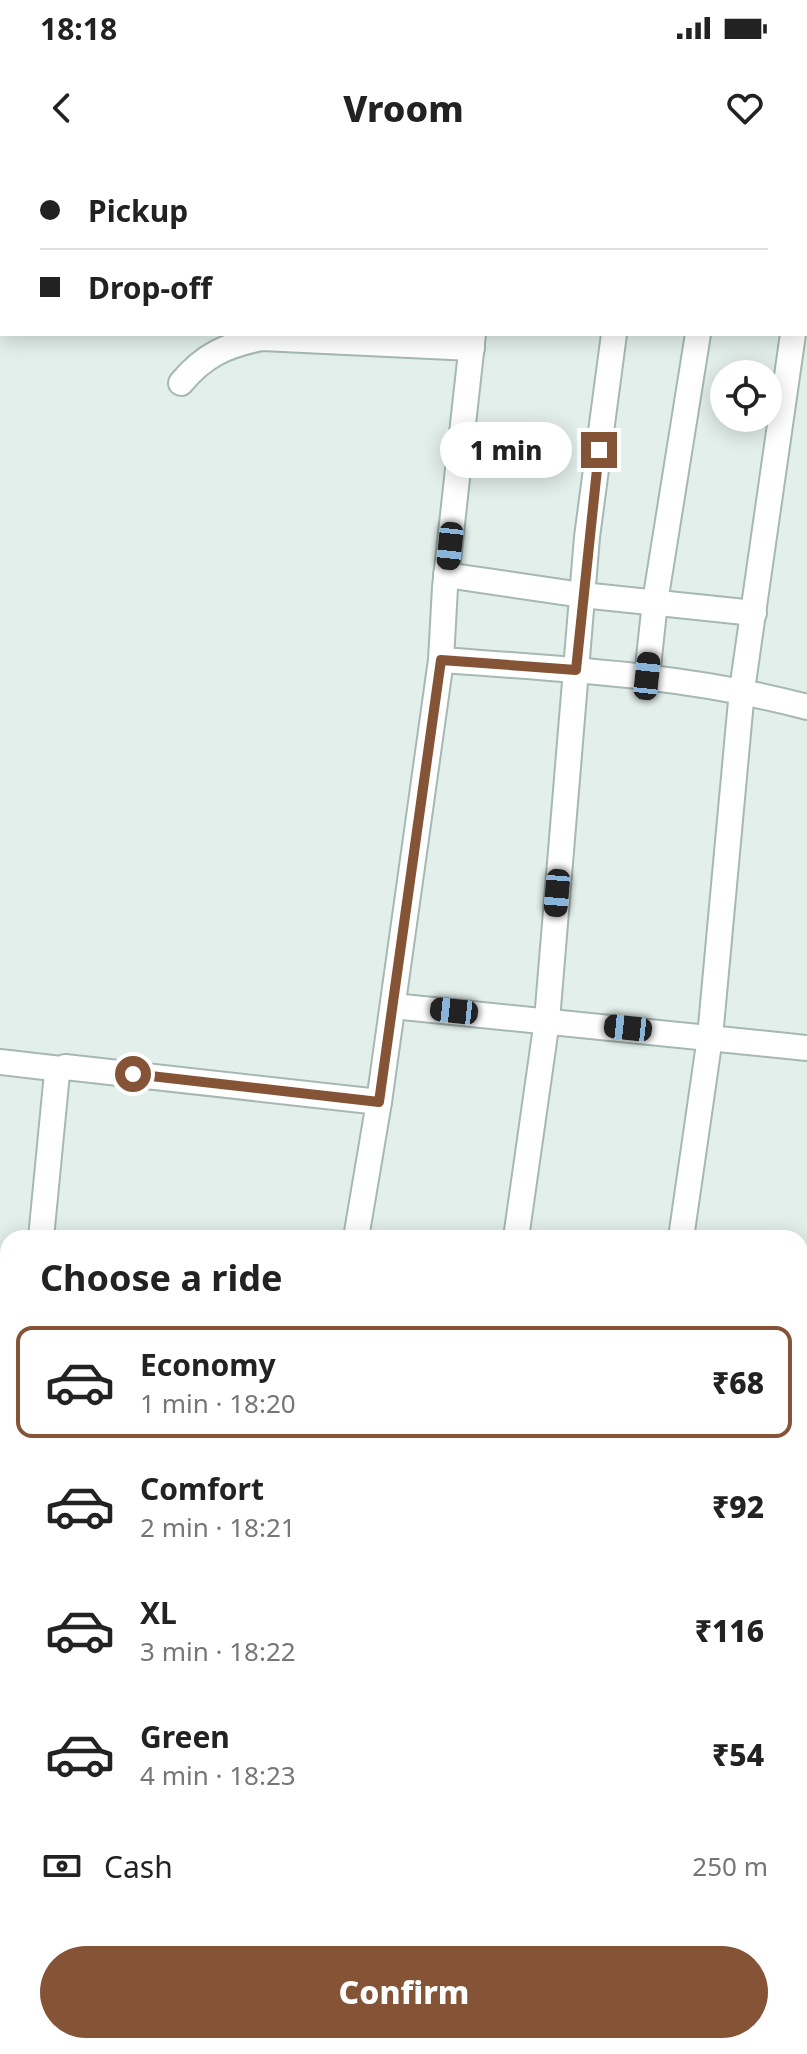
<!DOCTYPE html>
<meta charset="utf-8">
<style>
body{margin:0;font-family:"Noto Sans",sans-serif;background:#f6f6f6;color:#222;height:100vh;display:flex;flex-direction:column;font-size:30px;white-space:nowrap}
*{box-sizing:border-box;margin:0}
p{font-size:26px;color:#767676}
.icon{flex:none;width:44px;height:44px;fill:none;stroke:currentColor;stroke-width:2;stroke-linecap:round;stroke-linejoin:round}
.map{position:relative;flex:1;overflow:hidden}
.side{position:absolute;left:0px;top:1070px;width:808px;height:824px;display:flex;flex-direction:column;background:#fff;border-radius:24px 24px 0 0;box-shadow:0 4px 20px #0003}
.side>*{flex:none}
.guide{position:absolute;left:0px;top:0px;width:808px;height:176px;box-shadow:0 4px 20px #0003;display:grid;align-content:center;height:176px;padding:0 40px;background:#fff}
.buttons{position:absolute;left:710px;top:200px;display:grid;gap:16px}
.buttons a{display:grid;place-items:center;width:72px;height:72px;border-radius:50%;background:#fff;box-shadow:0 4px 20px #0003;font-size:40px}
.end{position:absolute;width:36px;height:36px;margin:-18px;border:10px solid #855437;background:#fff;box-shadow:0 0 0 4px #fff}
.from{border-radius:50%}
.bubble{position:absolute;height:56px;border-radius:28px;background:#fff;box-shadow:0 4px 20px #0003;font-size:26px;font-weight:800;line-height:56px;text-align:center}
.car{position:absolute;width:24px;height:48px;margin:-24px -12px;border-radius:10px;box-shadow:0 0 6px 2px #0007;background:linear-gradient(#222 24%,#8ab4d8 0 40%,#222 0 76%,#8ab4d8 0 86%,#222 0)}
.guide b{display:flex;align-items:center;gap:28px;height:76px;font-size:30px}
.guide b+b{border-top:2px solid #e0e0e0}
.guide i{width:20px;height:20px;background:#222}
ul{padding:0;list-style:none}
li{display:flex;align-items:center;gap:24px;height:112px;margin:0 16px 12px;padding:0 24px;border:4px solid transparent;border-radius:16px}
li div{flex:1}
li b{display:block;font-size:30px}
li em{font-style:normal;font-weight:800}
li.on{border-color:#855437}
li>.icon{width:72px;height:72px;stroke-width:1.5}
h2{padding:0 40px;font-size:36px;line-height:96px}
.pay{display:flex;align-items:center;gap:20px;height:88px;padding:0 40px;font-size:30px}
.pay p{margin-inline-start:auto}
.primary-button{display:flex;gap:16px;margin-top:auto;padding:16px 40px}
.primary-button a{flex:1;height:92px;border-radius:48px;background:#855437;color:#fff;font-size:32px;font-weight:800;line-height:92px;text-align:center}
.status{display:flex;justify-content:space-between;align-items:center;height:56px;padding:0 40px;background:#fff;direction:ltr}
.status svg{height:22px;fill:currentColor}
header{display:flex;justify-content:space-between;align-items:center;height:104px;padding:0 40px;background:#fff;font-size:36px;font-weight:800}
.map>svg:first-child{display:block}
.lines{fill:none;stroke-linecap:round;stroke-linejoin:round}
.minor-casing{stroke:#a5b8b3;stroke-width:28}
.major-casing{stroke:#c1cac9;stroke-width:28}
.minor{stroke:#fff;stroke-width:24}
.major{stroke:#62a9a0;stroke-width:24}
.route{stroke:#855437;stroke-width:10}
</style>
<div class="status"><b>18:18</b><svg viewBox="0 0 49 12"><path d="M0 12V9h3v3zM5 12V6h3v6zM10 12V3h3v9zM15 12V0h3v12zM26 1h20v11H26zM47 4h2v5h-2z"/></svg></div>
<header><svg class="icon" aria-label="back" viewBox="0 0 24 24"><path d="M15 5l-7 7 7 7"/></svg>Vroom<svg class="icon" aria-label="heart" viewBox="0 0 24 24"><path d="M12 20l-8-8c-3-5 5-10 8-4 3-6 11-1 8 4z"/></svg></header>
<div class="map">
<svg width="807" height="1894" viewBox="0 0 807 1894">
<rect width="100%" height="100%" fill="#e3efeb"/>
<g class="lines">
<!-- minor casing -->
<g class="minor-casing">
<g id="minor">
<path d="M665,0L678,2"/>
<path d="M784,0V2"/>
<path d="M291,2V0"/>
<path d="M491,2V0"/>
<path d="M806,21V34"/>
<path d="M181,223C204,195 227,185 262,178L472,188"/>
<path d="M446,415L582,435L754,453"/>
<path d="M441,500C565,509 687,515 807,547"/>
<path d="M647,516L655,442L698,174"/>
<path d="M393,846L807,888"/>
<path d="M0,902L61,909"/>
<path d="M41,1078L57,913L65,907L379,942"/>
<path d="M356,1078L379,942L441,500L445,427L473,174"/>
<path d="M516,1078L547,860L587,377L614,174"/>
<path d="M681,1078L710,877L742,530L793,174"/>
<path d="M0,1130L8,1131"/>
<path d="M800,1150H807"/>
<path d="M800,1305L807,1260"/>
<path d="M0,1345H8"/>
<path d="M800,1486H807"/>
<path d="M0,1891L8,1884"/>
</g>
</g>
<!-- major casing -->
<g class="major-casing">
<g id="major">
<path d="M0,1822H8"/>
<path d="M611,1886L659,1894"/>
<path d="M757,1886L807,1892"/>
<path d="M655,1892L688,1886"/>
</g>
</g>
<!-- minor -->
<use href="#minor" class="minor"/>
<!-- major -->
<use href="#major" class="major"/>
</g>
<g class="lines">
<!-- route -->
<path class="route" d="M133,914L379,942L441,500L576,510L599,290"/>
</g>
</svg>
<div class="buttons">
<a><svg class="icon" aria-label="locate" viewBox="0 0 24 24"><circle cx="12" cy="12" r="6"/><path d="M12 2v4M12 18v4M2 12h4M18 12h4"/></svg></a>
</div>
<i class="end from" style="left:133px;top:914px"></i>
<i class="end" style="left:599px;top:290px"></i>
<div class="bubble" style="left:440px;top:262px;width:132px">1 min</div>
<i class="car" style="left:450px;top:386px;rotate:186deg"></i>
<i class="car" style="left:647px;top:516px;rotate:6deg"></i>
<i class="car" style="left:557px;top:733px;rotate:185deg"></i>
<i class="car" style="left:454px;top:851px;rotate:276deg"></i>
<i class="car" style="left:628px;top:868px;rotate:276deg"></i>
<div class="guide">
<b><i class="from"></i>Pickup</b>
<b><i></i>Drop-off</b>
</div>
<section class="side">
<h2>Choose a ride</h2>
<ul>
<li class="on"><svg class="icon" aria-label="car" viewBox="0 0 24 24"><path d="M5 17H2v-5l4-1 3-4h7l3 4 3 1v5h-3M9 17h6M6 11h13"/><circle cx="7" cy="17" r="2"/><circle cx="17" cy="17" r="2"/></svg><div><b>Economy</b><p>1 min · 18:20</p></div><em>₹68</em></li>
<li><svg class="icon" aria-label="car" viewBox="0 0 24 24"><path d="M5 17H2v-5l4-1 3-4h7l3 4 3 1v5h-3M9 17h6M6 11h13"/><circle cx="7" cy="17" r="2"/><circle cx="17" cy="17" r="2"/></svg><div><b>Comfort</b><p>2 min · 18:21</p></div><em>₹92</em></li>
<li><svg class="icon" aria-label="car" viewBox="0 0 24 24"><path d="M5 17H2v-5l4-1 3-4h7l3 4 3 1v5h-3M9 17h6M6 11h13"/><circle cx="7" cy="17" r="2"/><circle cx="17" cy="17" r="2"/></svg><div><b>XL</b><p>3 min · 18:22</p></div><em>₹116</em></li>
<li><svg class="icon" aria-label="car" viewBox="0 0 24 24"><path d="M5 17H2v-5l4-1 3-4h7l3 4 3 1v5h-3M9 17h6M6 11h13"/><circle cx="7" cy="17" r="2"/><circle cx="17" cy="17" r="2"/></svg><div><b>Green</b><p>4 min · 18:23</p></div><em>₹54</em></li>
</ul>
<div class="pay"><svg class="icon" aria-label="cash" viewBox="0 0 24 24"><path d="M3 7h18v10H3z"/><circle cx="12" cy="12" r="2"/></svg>Cash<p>250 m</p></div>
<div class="primary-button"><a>Confirm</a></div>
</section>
</div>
